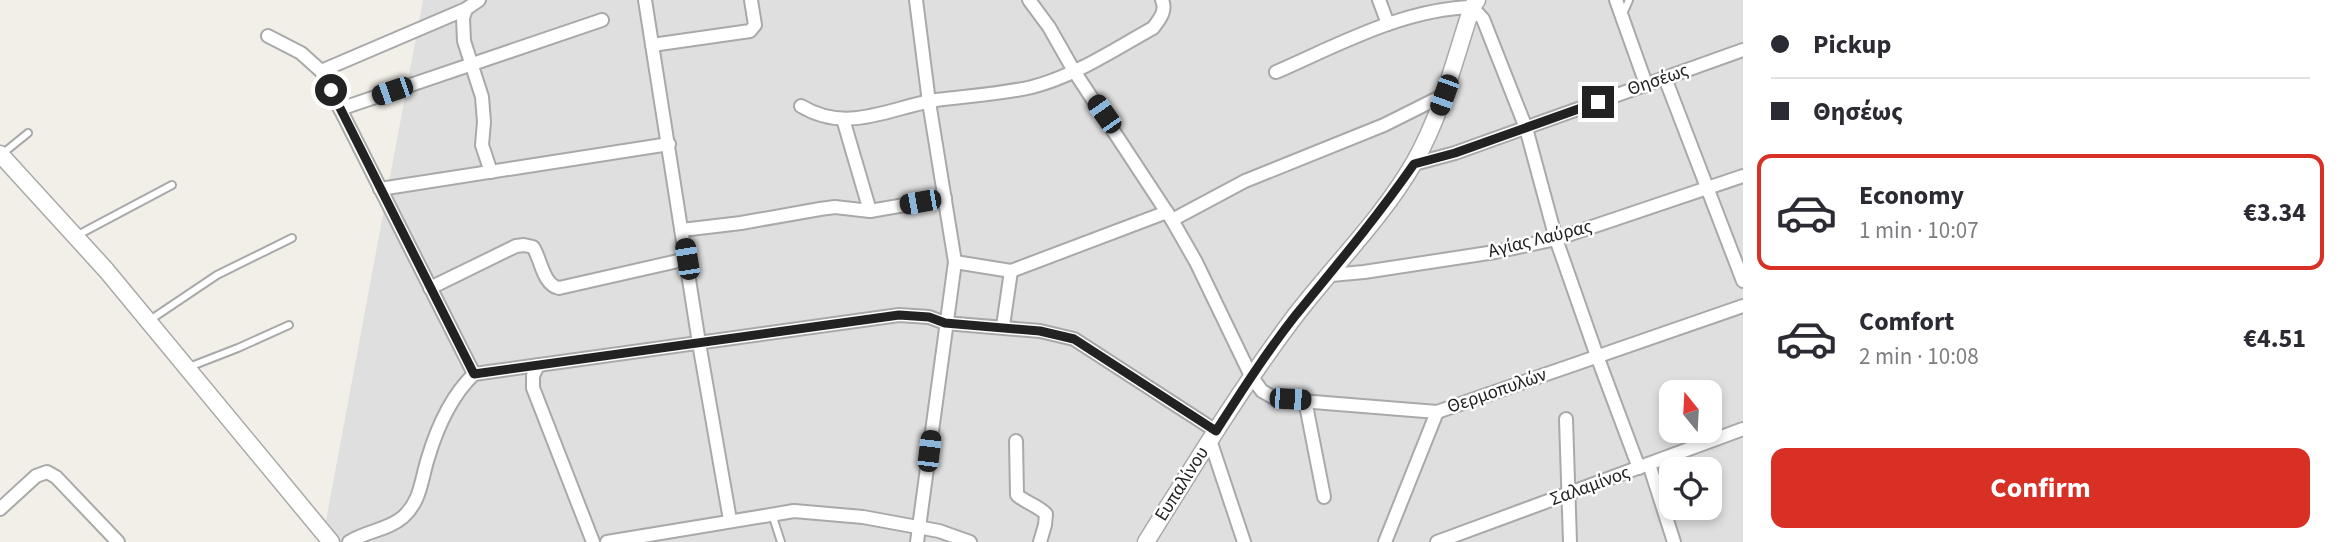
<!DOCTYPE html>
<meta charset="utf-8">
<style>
body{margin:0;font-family:"Source Sans 3",sans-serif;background:#f2f2f3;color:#2b2b33;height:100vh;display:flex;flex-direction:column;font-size:26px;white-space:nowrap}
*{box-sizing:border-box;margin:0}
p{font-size:23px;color:#7c7c81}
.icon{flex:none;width:38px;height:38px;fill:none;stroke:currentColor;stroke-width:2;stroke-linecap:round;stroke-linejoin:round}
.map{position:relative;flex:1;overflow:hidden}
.details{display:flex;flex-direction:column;background:#fff;width:595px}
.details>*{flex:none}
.guide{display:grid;align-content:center;height:154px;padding:0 28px;background:#fff}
.needle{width:46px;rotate:342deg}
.buttons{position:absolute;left:1659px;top:380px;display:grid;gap:14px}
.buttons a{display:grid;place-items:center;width:63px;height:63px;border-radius:14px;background:#fff;box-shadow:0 4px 10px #0003;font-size:35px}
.end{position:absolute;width:32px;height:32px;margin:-16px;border:9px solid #222;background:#fff;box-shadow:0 0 0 4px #fff}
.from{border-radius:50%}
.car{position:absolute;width:21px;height:42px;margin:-21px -10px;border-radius:9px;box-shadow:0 0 5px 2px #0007;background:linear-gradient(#222 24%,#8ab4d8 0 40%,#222 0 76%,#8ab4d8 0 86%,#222 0)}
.guide b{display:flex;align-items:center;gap:24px;height:66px;font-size:26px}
.guide b+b{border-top:2px solid #e1e1e2}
.guide i{width:18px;height:18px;background:#2b2b33}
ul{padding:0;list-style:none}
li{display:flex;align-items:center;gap:21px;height:116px;margin:0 14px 10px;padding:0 14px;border:4px solid transparent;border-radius:14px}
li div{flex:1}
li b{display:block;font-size:26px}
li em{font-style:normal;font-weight:700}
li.active{border-color:#d93025}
li>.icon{width:63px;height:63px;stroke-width:1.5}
.action{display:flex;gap:14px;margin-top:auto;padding:14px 28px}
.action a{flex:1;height:80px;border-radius:14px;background:#d93025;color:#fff;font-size:28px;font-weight:700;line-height:80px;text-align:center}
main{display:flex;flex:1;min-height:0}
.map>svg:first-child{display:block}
.residential{fill:#e0dfdf;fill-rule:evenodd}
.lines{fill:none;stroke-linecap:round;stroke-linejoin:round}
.service-casing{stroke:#a9a9a9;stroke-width:10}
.minor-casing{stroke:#a9a9a9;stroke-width:16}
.tertiary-casing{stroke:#a9a9a9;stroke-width:19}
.service{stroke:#fff;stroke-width:6}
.minor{stroke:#fff;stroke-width:12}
.tertiary{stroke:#fff;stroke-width:16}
.route{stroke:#222;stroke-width:9}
.labels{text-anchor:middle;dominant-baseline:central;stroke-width:5;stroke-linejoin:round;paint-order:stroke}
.street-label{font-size:19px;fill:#222;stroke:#fff}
</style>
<main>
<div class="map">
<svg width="1743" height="542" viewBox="0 0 1743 542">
<rect width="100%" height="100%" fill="#f2efe9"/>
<!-- residential -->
<path class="residential" d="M423,0H1743V542H322ZM1671,392H1710V430H1671ZM1671,469H1710V508H1671Z"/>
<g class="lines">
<!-- service casing -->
<g class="service-casing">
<g id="service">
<path d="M1623,14L1629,0"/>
<path d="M2,154L28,133"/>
<path d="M76,236L172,185"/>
<path d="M150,320L217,275L292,238"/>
<path d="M189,367L238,348L289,325"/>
<path d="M772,514L781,542"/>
</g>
</g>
<!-- minor casing -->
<g class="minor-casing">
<g id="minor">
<path d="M479,0L466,9L463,18L464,41L482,97L484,122L482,145L491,172"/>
<path d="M645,0L699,343L730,520"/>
<path d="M916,0L929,102L955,262L917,542"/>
<path d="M1029,0L1049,27L1074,71L1172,220L1196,262L1251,376L1262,391L1276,399L1437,412L1743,306"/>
<path d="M1379,0L1388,24"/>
<path d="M1616,0L1646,84"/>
<path d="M268,36L301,53L321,71L474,374"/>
<path d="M652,45L750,31L755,25L751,0"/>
<path d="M321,71L466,9"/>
<path d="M1276,72C1338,45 1403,9 1472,7L1483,19L1526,128L1556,239L1597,356L1639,468"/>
<path d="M1665,78L1743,281"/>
<path d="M801,106C847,134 889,108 936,100C968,96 1001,94 1032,87C1075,76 1115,49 1153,28C1159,20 1167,11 1162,0"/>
<path d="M340,109L602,20"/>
<path d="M843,119L870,211"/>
<path d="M1414,164L1455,153L1743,50"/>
<path d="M380,189L669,144"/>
<path d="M1172,220L1245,181L1384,125L1444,95"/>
<path d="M682,230L741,223L820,209L835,207L870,211L945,198"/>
<path d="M955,262L1011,271L1167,212"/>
<path d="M1331,275L1364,272L1495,252L1556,239L1743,176"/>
<path d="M430,288L516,246L524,245L533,247C541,259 543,285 559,288L687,259"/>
<path d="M1003,326L1011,271"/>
<path d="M538,365L533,376V388L593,542"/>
<path d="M1305,400L1324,497"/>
<path d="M1566,419L1570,542"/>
<path d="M1210,440L1244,542"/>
<path d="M1016,441L1017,495C1026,503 1037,505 1046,514L1045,525L1040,542"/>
<path d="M1649,464L1674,542"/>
<path d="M0,509L36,476L47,472L56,477L118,542"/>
<path d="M349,542C366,531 388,530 403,517C421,501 421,480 428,458C437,428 451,396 474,374L899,315L929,317L945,323L1040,331L1074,339L1216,431"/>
<path d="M607,542L794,511L863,517L939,531L970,542"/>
<path d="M1385,542L1437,412"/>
<path d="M1437,542L1743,429"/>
</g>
</g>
<!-- tertiary casing -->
<g class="tertiary-casing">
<g id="tertiary">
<path d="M0,154L106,270L331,542"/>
<path d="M1146,542C1193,467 1239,391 1292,320C1332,267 1382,219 1415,161C1442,113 1455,58 1472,7L1477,0"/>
</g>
</g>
<!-- service -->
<use href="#service" class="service"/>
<!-- minor -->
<use href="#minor" class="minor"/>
<!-- tertiary -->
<use href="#tertiary" class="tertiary"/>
</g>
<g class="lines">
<!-- route -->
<path class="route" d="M331,90L474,374L899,315L929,317L945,323L1040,331L1074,339L1216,431C1241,392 1266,353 1295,316C1336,266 1377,217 1414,164L1455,153L1598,102"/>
</g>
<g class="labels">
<!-- street labels -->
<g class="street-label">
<text transform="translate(1658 80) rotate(-19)">Θησέως</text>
<text transform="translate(1540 239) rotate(-14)">Αγίας Λαύρας</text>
<text transform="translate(1497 391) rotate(-19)">Θερμοπυλών</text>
<text transform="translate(1182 484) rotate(-58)">Ευπαλίνου</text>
<text transform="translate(1590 486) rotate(-20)">Σαλαμίνος</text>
</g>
</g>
</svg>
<div class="buttons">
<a><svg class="needle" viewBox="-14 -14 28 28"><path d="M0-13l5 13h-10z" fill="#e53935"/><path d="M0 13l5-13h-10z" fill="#7c7c81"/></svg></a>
<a><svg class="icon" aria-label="locate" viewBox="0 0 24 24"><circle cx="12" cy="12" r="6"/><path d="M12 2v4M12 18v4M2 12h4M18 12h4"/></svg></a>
</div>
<i class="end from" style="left:331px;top:90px"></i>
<i class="end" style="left:1598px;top:102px"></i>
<i class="car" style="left:392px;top:91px;rotate:251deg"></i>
<i class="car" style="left:1444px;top:95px;rotate:200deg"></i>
<i class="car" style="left:1104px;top:114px;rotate:325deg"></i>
<i class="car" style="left:920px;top:202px;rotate:260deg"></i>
<i class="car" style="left:687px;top:259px;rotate:351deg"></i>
<i class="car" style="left:1290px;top:399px;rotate:93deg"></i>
<i class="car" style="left:929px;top:451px;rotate:7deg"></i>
</div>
<section class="details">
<div class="guide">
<b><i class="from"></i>Pickup</b>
<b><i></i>Θησέως</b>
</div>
<ul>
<li class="active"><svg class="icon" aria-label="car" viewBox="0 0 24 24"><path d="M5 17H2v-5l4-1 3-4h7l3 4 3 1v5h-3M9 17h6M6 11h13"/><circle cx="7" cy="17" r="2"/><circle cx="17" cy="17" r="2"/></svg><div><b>Economy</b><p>1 min · 10:07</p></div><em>€3.34</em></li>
<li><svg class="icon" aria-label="car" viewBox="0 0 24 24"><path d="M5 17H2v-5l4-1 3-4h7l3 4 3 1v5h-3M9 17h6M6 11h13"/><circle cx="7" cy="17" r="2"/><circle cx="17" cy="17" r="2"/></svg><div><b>Comfort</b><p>2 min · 10:08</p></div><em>€4.51</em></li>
</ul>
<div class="action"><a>Confirm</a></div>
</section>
</main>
